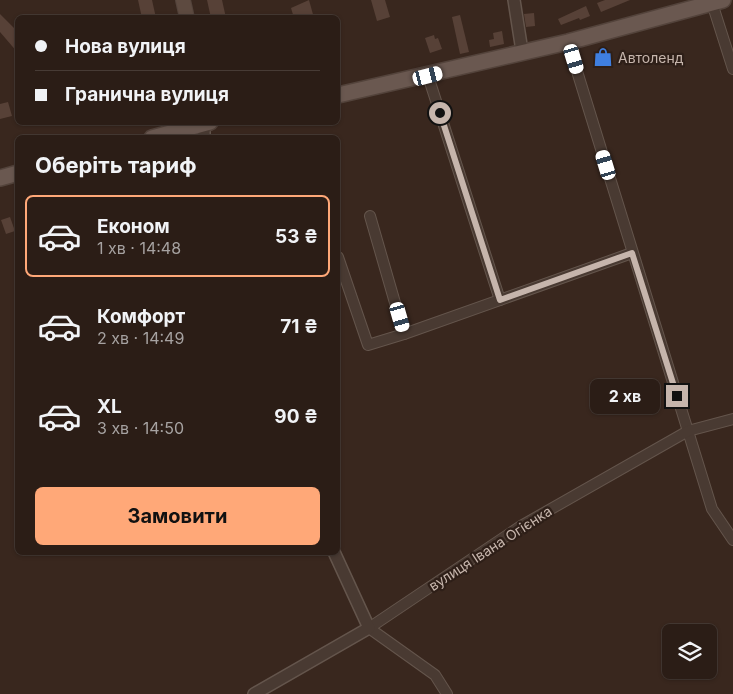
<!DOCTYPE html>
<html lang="uk">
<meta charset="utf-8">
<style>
body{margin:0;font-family:Inter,sans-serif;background:#372a23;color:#f1f3f6;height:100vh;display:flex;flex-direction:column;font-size:19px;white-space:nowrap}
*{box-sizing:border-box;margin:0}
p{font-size:16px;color:#a6a2a1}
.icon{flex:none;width:28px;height:28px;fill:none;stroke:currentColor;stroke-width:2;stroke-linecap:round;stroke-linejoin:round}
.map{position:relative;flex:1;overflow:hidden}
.details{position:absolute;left:15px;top:135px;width:325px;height:420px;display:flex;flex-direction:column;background:#2b1d16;border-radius:8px;box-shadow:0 1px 4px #0004,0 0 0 1px #473b35}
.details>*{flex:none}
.top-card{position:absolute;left:15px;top:15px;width:325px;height:110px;border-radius:8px;box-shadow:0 1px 4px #0004,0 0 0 1px #473b35;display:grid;align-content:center;height:110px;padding:0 20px;background:#2b1d16}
.tools{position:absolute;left:662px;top:624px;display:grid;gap:10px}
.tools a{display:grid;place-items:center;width:55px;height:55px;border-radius:8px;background:#2b1d16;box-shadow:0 1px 4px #0004,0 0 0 1px #473b35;font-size:25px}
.end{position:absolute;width:22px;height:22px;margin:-11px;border:6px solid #c6b5ac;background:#111;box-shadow:0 0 0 2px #111}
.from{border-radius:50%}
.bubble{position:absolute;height:35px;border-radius:8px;background:#2b1d16;box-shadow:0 1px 4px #0004,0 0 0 1px #473b35;font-size:16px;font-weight:700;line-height:35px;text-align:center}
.car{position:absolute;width:15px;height:30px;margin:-15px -8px;border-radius:6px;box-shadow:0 0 4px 1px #0007;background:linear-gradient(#fff 24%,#345 0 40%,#fff 0 76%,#345 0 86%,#fff 0)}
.top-card b{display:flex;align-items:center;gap:18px;height:48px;font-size:19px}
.top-card b+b{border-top:1px solid #473b35}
.top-card i{width:12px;height:12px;background:#f1f3f6}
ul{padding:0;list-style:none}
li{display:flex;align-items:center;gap:15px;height:82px;margin:0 10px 8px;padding:0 10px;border:2px solid transparent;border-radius:8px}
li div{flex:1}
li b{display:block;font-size:19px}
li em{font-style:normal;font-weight:700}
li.current{border-color:#ffa878}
li>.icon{width:45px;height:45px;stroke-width:1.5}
h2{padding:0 20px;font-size:22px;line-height:60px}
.button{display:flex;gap:10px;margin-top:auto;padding:10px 20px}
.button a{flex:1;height:58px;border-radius:8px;background:#ffa878;color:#111;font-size:20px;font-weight:700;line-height:58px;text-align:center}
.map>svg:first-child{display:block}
.building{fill:#574137}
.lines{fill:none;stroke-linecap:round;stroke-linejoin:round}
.minor-casing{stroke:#64554c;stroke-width:12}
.tertiary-casing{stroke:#64554c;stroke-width:14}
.secondary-casing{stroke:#53433b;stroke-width:16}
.primary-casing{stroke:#53433b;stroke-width:18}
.minor{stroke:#493a32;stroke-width:10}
.tertiary{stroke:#493a32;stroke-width:11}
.secondary{stroke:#5d4a40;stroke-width:14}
.primary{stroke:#6a5850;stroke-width:15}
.route{stroke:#c6b5ac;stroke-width:6}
.labels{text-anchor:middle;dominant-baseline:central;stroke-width:4.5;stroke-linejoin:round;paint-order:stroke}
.poi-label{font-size:14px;fill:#c6b5ac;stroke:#2e1f18;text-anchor:start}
.street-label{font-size:14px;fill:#c6b5ac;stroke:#2e1f18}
</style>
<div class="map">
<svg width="733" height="694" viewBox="0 0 733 694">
<rect width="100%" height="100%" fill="#39271e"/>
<!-- building -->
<g class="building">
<path d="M138,0H152L156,18H142Z"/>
<path d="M207,0H222L226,18H211Z"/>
<path d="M309,0L314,18H294L291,8Z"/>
<path d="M371,0H385L390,17L377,21Z"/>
<path d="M605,0H630L601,12L597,3Z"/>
<path d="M586,6L590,16L580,20L579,18L561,25L558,19Z"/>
<path d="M534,13L535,26L526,27L524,14Z"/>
<path d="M0,14L18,32V53L0,32Z"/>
<path d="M460,15L469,52L460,54L452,17Z"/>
<path d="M502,31L504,44L490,47L489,40L494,39L493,33Z"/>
<path d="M434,35L435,39L438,38L442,49L430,53L425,38Z"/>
<path d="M8,102L12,116L0,119V104Z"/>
<path d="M10,217L15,231L6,234L1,220Z"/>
</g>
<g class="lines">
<!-- minor casing -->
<g class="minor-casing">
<g id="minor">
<path d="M712,3L733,69"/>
<path d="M568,42L712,509L733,540"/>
<path d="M428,76L500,300"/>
<path d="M370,216L404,334"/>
<path d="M338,257L368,345L404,334L632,253"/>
<path d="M447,694L435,675L369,628L521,526L688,431L733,419"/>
</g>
</g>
<!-- tertiary casing -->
<g class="tertiary-casing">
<g id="tertiary">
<path d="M514,0L522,51"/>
<path d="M204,124V138"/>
<path d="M254,694L369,628L334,552"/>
</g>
</g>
<!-- secondary casing -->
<g class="secondary-casing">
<path id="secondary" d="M183,0L187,18"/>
</g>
<!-- primary casing -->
<g class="primary-casing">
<g id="primary">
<path d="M338,95L568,42L723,0"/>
<path d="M152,138L210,122"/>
<path d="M0,178L18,173"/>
</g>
</g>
<!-- minor -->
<use href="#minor" class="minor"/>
<!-- tertiary -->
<use href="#tertiary" class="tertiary"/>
<!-- secondary -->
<use href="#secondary" class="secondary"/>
<!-- primary -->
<use href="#primary" class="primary"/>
</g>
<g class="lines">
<!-- route -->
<path class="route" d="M440,113L500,300L632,253L677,396"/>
</g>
<!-- icons -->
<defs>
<g id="shop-bare" transform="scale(1.5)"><path d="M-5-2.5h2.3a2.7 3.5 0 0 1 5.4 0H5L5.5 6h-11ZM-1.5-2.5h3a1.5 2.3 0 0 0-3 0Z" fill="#3f7fe0" stroke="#2e1f18" stroke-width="2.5" paint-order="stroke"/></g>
</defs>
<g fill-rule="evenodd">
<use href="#shop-bare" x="603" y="57"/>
</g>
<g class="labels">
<!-- poi labels -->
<g class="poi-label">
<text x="618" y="57">Автоленд</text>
</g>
<!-- street labels -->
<g class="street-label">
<text transform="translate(490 548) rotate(-33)">вулиця Івана Огієнка</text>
</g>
</g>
</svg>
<div class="tools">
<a><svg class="icon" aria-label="layers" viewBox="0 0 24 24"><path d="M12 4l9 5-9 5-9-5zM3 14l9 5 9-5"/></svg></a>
</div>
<i class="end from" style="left:440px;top:113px"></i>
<i class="end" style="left:677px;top:396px"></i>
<div class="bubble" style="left:590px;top:379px;width:70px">2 хв</div>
<i class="car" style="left:574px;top:59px;rotate:163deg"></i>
<i class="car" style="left:428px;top:76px;rotate:76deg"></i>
<i class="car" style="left:606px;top:165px;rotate:343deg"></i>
<i class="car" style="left:400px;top:317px;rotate:164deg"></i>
<div class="top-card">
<b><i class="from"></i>Нова вулиця</b>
<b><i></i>Гранична вулиця</b>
</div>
<section class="details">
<h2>Оберіть тариф</h2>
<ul>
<li class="current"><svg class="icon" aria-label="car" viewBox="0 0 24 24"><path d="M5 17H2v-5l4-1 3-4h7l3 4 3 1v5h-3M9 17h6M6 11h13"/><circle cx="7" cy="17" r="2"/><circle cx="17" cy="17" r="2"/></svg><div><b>Економ</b><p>1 хв · 14:48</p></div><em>53 ₴</em></li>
<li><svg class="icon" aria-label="car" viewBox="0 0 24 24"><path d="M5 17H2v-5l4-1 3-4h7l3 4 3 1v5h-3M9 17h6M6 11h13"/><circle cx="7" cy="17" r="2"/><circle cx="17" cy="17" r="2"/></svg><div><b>Комфорт</b><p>2 хв · 14:49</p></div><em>71 ₴</em></li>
<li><svg class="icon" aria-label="car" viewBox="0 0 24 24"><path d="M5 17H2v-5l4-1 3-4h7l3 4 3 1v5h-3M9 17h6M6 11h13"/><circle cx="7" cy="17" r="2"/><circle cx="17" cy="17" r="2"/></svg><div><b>XL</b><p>3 хв · 14:50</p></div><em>90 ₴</em></li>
</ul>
<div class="button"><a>Замовити</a></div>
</section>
</div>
